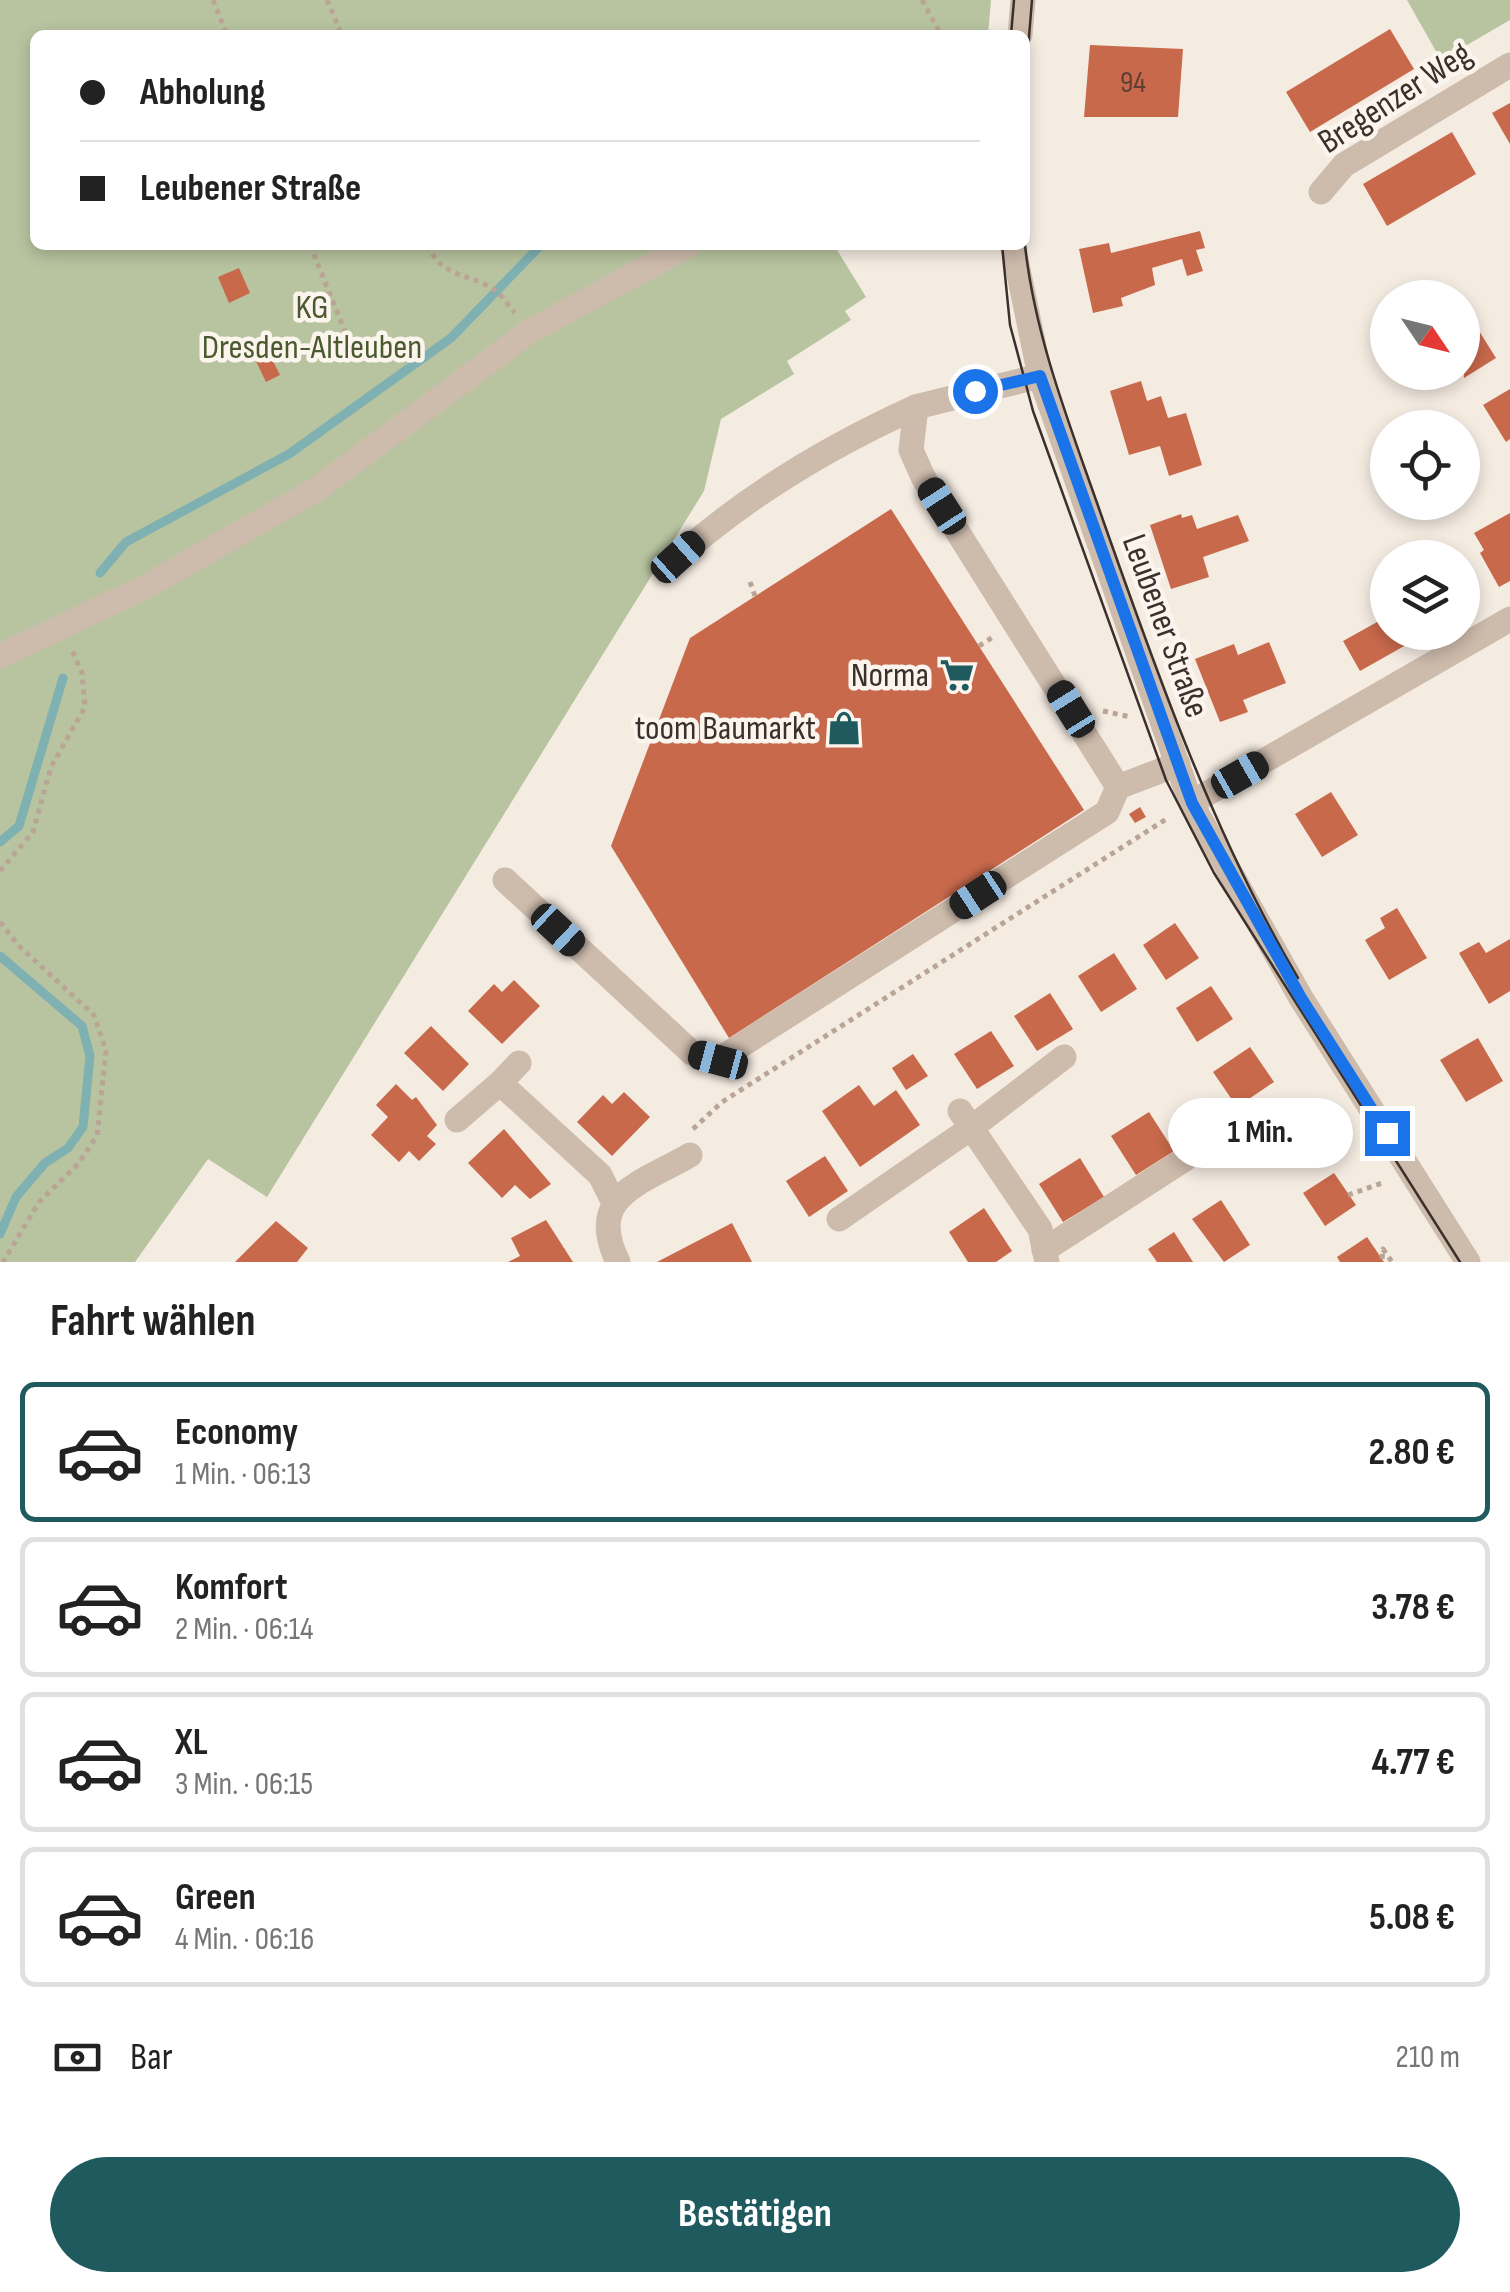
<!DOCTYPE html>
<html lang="de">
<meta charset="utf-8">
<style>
body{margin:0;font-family:"Sofia Sans Condensed",sans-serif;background:#f6f6f6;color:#222;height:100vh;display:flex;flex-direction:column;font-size:38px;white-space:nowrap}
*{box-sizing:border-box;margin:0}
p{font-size:32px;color:#767676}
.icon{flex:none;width:55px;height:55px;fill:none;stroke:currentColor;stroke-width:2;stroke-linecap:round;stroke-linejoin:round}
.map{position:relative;height:1262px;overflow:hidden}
.sheet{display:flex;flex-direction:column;background:#fff;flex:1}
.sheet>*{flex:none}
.hud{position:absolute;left:30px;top:30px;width:1000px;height:220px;border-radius:15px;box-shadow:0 5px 15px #0003;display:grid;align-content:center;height:220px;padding:0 50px;background:#fff}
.needle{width:65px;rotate:125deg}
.tools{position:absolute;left:1370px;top:280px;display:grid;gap:20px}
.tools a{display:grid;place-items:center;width:110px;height:110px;border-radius:50%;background:#fff;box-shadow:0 5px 15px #0003;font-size:50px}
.end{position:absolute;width:45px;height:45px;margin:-22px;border:12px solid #1a73e8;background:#fff;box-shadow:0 0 0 5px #fff}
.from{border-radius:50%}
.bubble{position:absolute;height:70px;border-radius:35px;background:#fff;box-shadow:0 5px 15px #0003;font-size:32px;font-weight:700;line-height:70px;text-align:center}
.car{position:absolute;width:30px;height:60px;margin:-30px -15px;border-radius:12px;box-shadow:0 0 8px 2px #0007;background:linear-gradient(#222 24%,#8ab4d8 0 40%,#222 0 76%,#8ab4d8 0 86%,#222 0)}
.hud b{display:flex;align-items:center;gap:35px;height:95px;font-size:38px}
.hud b+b{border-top:2px solid #e0e0e0}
.hud i{width:25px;height:25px;background:#222}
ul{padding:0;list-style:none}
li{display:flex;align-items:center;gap:30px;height:140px;margin:0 20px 15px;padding:0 30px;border:5px solid #e0e0e0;border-radius:15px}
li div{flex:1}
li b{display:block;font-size:38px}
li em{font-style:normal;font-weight:700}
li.active{border-color:#1f5a5e}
li>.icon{width:90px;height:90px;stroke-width:1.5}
h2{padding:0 50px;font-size:45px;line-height:120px}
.pay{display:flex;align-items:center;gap:25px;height:110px;padding:0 50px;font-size:38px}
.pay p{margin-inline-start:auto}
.action{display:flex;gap:20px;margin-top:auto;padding:20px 50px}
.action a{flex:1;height:115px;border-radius:60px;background:#1f5a5e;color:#fff;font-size:40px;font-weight:700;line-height:115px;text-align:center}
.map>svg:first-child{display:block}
.green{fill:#b8c4a0}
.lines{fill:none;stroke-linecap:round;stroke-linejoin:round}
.stream{stroke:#7fb0b2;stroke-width:9}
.building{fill:#c8694b}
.path{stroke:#b9a596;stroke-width:5;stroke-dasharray:5 5;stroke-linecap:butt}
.minor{stroke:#cdbbac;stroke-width:25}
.tram{stroke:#3b302b;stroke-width:2.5}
.route{stroke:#1a73e8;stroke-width:12}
.labels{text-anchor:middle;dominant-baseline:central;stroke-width:9;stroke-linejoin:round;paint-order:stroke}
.number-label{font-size:30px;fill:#5e3e33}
.street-label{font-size:35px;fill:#3b302b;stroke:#fbf5ee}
.park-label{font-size:35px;fill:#4a5a2e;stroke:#fbf5ee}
.poi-label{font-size:35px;fill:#3b302b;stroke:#fbf5ee;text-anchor:end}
</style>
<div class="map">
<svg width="1510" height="1262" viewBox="0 0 1510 1262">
<rect width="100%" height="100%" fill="#f4ebe1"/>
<!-- green -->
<g class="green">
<path d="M0,0H991L988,35H35V245H834L866,297L845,311L851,320L787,361L794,374L721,419L704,491L267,1197L208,1159L135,1262H0Z"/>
<path d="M1407,0H1510V20L1441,60Z"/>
</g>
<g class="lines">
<!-- stream -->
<g class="stream">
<path d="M100,573L126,542L289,454L451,338L541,245"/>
<path d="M0,842L19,826L63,678"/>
<path d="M0,956L82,1026L90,1056L83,1127L68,1148L45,1163L16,1197L0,1234"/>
</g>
</g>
<!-- building -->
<g class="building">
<path d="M1390,29L1414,69L1310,132L1286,92Z"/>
<path d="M1090,45L1183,49L1178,117H1084Z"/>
<path d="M1510,103V144L1492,113Z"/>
<path d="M1452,132L1476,174L1387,226L1363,184Z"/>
<path d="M1200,231L1205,248L1196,250L1203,271L1187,276L1182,259L1152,268L1155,285L1121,298L1123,306L1093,313L1079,249L1109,243L1111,253Z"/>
<path d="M239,268L250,293L229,303L218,277Z"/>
<path d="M1474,323L1496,358L1464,378L1462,330Z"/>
<path d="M264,343L280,375L266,382L250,349Z"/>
<path d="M1141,381L1147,401L1161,396L1168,418L1186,413L1202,465L1169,476L1160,446L1129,455L1110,391Z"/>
<path d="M1510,389V439L1506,442L1483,405Z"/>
<path d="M891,509L1084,810L729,1038L611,846L690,638Z"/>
<path d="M1510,513V581L1499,587L1480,553L1484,550L1474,533Z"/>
<path d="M1181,514L1182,518L1192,515L1197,529L1238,515L1249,541L1203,557L1209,577L1171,589L1150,525Z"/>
<path d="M1388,616V632H1399L1406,645L1360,671L1343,641Z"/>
<path d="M1269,642L1286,683L1243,700L1248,712L1220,722L1195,659L1234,644L1238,655Z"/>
<path d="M1331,792L1358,835L1322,857L1295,814Z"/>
<path d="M1140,807L1146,817L1135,823L1129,814Z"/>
<path d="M1397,908L1427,958L1389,980L1365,940L1385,928L1380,918Z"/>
<path d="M1175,923L1199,958L1166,980L1143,945Z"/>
<path d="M1510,939V991L1489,1004L1459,953L1479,942L1486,953Z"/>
<path d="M1114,953L1137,989L1101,1012L1078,976Z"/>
<path d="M514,980L540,1006L502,1044L468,1011L494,984L502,992Z"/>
<path d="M1211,986L1233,1019L1197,1042L1176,1008Z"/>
<path d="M1050,993L1073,1029L1037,1051L1014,1016Z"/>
<path d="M431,1026L469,1064L443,1091L404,1053Z"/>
<path d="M991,1031L1014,1066L977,1089L954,1054Z"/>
<path d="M1478,1038L1503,1081L1466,1102L1440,1060Z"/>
<path d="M1250,1047L1274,1082L1237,1107L1213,1072Z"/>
<path d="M913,1054L928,1076L906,1090L892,1068Z"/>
<path d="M396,1084L412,1100L416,1097L437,1125L427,1136L436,1144L419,1161L409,1151L399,1162L371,1135L388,1117L376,1105Z"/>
<path d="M859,1085L874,1106L896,1090L920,1125L860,1167L822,1111Z"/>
<path d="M624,1092L650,1117L612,1156L577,1122L603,1095L612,1104Z"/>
<path d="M1210,1107L1226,1131L1203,1146L1187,1122Z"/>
<path d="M1291,1109L1315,1144L1280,1167L1257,1133Z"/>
<path d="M1149,1112L1174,1151L1136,1175L1111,1136Z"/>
<path d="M504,1129L551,1184L530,1199L515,1185L502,1198L468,1163Z"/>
<path d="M825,1156L848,1191L809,1217L786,1181Z"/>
<path d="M1080,1158L1104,1197L1063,1222L1039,1184Z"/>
<path d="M1334,1173L1356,1205L1325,1226L1303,1193Z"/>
<path d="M1221,1200L1250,1245L1224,1262L1192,1219Z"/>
<path d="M984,1208L1012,1251L996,1262H968L949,1232Z"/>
<path d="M546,1220L573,1262H508L520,1256L511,1238Z"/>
<path d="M276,1221L308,1248L297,1262H235Z"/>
<path d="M732,1223L752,1262H657Z"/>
<path d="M1174,1232L1193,1262H1157L1148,1249Z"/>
<path d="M1367,1237L1384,1262H1340L1337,1257Z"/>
</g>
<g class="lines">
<!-- path -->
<g class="path">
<path d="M213,0L227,35"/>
<path d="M327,0L342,35"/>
<path d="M922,0L941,35"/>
<path d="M310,245L351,346"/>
<path d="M428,245C441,278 469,273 493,289C502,295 508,305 515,313"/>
<path d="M750,582L755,596"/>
<path d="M979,646L993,637"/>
<path d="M1103,711L1131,717"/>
<path d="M0,871L33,832L51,767L85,707L82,673L71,648"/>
<path d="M0,922L19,946L94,1015L106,1051L97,1136L78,1164L39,1202L3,1262"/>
<path d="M693,1129L722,1102L1168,818"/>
<path d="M1348,1195L1385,1182"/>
<path d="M1382,1259L1383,1249L1392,1262"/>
</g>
<!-- minor -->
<g class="minor">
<path d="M1020,35L1023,0"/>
<path d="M1321,192L1344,165L1510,65"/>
<path d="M1013,245L1040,376L1191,803L1301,998L1468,1262"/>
<path d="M678,557C747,496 832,445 916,407"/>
<path d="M0,656L145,587L317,489L530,331L689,245"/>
<path d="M1118,787L1178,764"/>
<path d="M1191,803L1510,619"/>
<path d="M505,880L692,1053L718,1060L1107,812L1118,787L923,477L911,450L916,407L1040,376"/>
<path d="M500,1083L519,1063"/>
<path d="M960,1111L1040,1229L1047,1262"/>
<path d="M457,1120L500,1083L600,1175L613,1201"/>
<path d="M839,1219L971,1128L1064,1057"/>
<path d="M1044,1250L1185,1159"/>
<path d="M618,1262C585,1195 641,1184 690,1155"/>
</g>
<!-- tram -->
<g class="tram">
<path d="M1011,35L1014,0"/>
<path d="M1025,86L1032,0"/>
<path d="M1002,245L1010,325L1033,411L1166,780L1214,873L1460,1262"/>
<path d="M1025,245C1035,340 1073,433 1104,523C1159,679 1214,835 1298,978"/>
</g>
</g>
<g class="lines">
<!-- route -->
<path class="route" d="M975,391L1040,376L1192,803L1301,998L1387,1133"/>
</g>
<!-- icons -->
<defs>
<g id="supermarket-bare" transform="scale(2.7)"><path d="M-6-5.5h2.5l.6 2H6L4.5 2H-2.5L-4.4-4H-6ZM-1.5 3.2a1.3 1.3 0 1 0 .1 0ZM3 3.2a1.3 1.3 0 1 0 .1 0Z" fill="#1f5a5e" stroke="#fbf5ee" stroke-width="2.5" paint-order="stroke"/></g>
<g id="shop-bare" transform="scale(2.7)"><path d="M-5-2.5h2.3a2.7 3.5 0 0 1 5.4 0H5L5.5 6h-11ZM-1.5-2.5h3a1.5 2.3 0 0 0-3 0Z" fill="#1f5a5e" stroke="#fbf5ee" stroke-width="2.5" paint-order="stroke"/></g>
</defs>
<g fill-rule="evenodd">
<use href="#supermarket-bare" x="957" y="675"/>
<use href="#shop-bare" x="844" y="728"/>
</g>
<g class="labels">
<!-- number labels -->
<g class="number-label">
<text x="1133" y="83">94</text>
</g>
<!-- street labels -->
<g class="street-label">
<text transform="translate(1395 98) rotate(-33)">Bregenzer Weg</text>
<text transform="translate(1165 626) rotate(70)">Leubener Straße</text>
</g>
<!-- park labels -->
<g class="park-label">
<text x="312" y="307">KG<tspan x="312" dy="40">Dresden-Altleuben</tspan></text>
</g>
<!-- poi labels -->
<g class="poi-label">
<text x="929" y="675">Norma</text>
<text x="816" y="728">toom Baumarkt</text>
</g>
</g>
</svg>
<div class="tools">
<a><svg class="needle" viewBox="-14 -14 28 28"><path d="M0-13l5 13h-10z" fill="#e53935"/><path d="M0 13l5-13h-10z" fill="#767676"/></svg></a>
<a><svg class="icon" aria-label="locate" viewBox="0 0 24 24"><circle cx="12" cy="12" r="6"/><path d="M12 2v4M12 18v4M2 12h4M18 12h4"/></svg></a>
<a><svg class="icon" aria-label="layers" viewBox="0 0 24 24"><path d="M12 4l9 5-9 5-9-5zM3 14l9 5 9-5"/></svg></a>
</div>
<i class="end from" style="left:975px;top:391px"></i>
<i class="end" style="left:1387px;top:1133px"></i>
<div class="bubble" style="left:1168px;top:1098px;width:185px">1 Min.</div>
<i class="car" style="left:942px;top:506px;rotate:327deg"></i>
<i class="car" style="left:678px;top:557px;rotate:48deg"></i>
<i class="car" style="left:1071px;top:709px;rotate:328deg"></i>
<i class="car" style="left:1240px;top:775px;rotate:60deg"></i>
<i class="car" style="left:978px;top:895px;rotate:237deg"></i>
<i class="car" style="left:558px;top:930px;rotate:133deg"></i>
<i class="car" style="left:718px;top:1060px;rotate:285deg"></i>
<div class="hud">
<b><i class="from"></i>Abholung</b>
<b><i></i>Leubener Straße</b>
</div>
</div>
<section class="sheet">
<h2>Fahrt wählen</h2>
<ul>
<li class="active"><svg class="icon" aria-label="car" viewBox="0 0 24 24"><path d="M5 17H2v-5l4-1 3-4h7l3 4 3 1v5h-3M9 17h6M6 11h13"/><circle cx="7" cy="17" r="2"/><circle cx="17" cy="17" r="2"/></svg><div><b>Economy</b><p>1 Min. · 06:13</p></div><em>2.80 €</em></li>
<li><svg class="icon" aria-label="car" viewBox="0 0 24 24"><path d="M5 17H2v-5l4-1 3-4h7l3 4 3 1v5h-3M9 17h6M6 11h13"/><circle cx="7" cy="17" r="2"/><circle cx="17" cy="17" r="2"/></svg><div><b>Komfort</b><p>2 Min. · 06:14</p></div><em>3.78 €</em></li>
<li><svg class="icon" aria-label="car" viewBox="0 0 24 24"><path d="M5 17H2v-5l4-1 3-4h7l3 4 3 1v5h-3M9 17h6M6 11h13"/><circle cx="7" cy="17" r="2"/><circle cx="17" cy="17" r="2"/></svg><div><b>XL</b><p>3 Min. · 06:15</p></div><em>4.77 €</em></li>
<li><svg class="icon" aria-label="car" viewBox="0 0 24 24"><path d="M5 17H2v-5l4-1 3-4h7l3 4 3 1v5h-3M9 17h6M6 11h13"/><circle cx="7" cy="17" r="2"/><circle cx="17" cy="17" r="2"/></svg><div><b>Green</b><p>4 Min. · 06:16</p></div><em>5.08 €</em></li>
</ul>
<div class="pay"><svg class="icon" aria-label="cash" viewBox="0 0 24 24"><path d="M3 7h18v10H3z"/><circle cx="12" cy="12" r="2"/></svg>Bar<p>210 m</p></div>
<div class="action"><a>Bestätigen</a></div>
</section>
